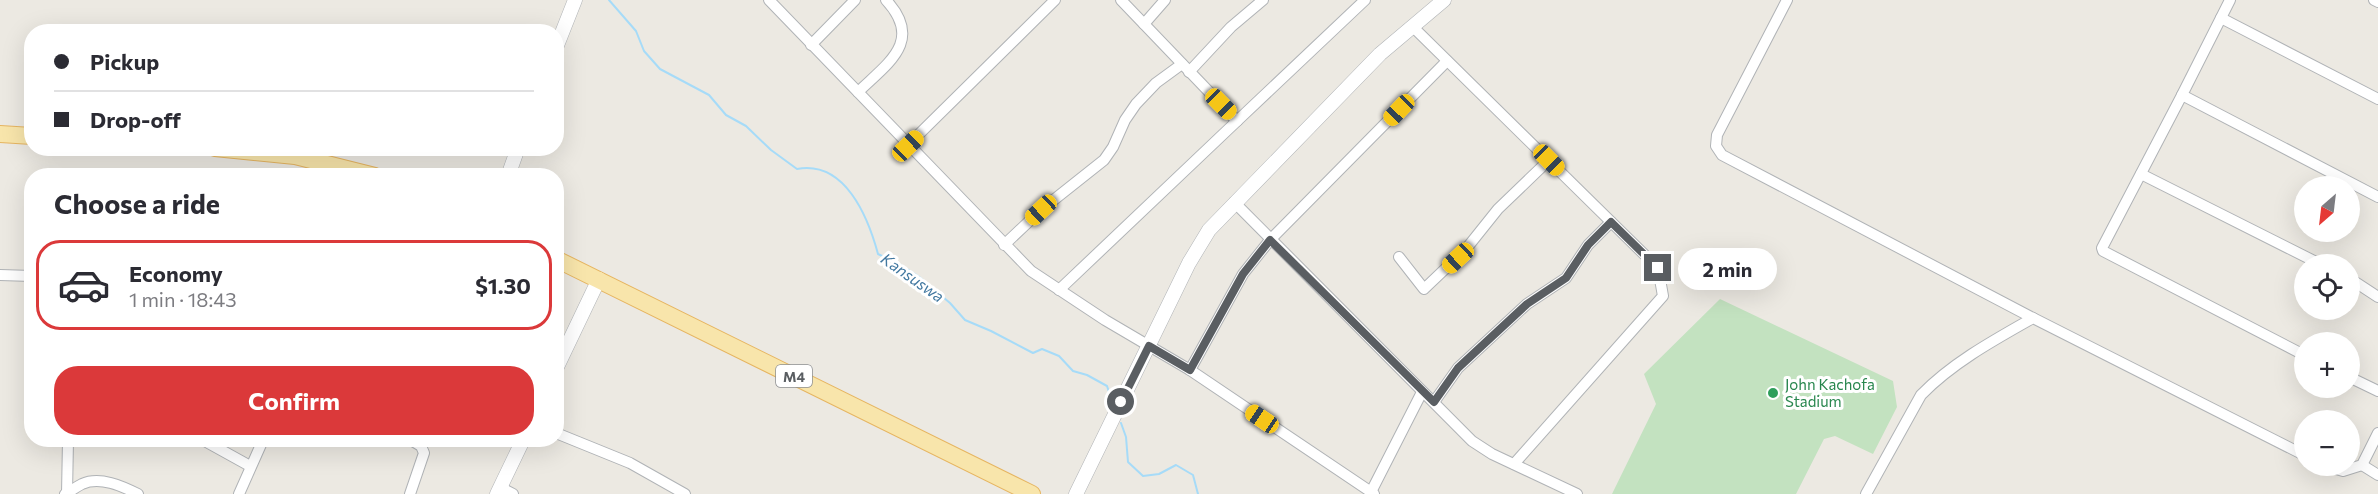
<!DOCTYPE html>
<meta charset="utf-8">
<style>
body{margin:0;font-family:Commissioner,sans-serif;background:#f2f2f3;color:#2b2b33;height:100vh;display:flex;flex-direction:column;font-size:22px;white-space:nowrap}
*{box-sizing:border-box;margin:0}
p{font-size:20px;color:#7c7c81}
.icon{flex:none;width:33px;height:33px;fill:none;stroke:currentColor;stroke-width:2;stroke-linecap:round;stroke-linejoin:round}
.map{position:relative;flex:1;overflow:hidden}
.sheet{position:absolute;left:24px;top:168px;width:540px;height:279px;display:flex;flex-direction:column;background:#fff;border-radius:24px;box-shadow:0 6px 24px #0002}
.sheet>*{flex:none}
.banner{position:absolute;left:24px;top:24px;width:540px;height:132px;border-radius:24px;box-shadow:0 6px 24px #0002;display:grid;align-content:center;height:132px;padding:0 30px;background:#fff}
.needle{width:39px;rotate:208deg}
.tools{position:absolute;left:2294px;top:176px;display:grid;gap:12px}
.tools a{display:grid;place-items:center;width:66px;height:66px;border-radius:50%;background:#fff;box-shadow:0 6px 24px #0002;font-size:30px}
.end{position:absolute;width:27px;height:27px;margin:-14px;border:8px solid #5a5e62;background:#fff;box-shadow:0 0 0 3px #fff}
.from{border-radius:50%}
.bubble{position:absolute;height:42px;border-radius:21px;background:#fff;box-shadow:0 6px 24px #0002;font-size:20px;font-weight:700;line-height:42px;text-align:center}
.car{position:absolute;width:18px;height:36px;margin:-18px -9px;border-radius:8px;box-shadow:0 0 4px 2px #0007;background:linear-gradient(#f5c518 24%,#345 0 40%,#f5c518 0 76%,#345 0 86%,#f5c518 0)}
.banner b{display:flex;align-items:center;gap:21px;height:57px;font-size:22px}
.banner b+b{border-top:2px solid #e1e1e2}
.banner i{width:15px;height:15px;background:#2b2b33}
ul{padding:0;list-style:none}
li{display:flex;align-items:center;gap:18px;height:90px;margin:0 12px 9px;padding:0 18px;border:3px solid #e1e1e2;border-radius:24px}
li div{flex:1}
li b{display:block;font-size:22px}
li em{font-style:normal;font-weight:700}
li.active{border-color:#db393a}
li>.icon{width:54px;height:54px;stroke-width:1.5}
h2{padding:0 30px;font-size:27px;line-height:72px}
.action{display:flex;gap:12px;margin-top:auto;padding:12px 30px}
.action a{flex:1;height:69px;border-radius:24px;background:#db393a;color:#fff;font-size:24px;font-weight:700;line-height:69px;text-align:center}
.map>svg:first-child{display:block}
.green{fill:#c3e2c0}
.lines{fill:none;stroke-linecap:round;stroke-linejoin:round}
.stream{stroke:#a6dbf8;stroke-width:2}
.minor-casing{stroke:#b0b3b6;stroke-width:12}
.tertiary-casing{stroke:#b0b3b6;stroke-width:15}
.primary-casing{stroke:#e6b561;stroke-width:18}
.minor{stroke:#fff;stroke-width:10}
.tertiary{stroke:#fff;stroke-width:14}
.primary{stroke:#f8e5ab;stroke-width:16}
.route{stroke:#5a5e62;stroke-width:8}
.leisure-dot{fill:#2e9e5b;stroke:#fff;stroke-width:2}
.labels{text-anchor:middle;dominant-baseline:central;stroke-width:6;stroke-linejoin:round;paint-order:stroke}
.shield{fill:#fff;stroke:#8c8e91;stroke-width:1.5}
.shield-label{font-size:14px;font-weight:bold;fill:#5a5e62}
.leisure-label{font-size:15px;fill:#27864d;stroke:#fff;text-anchor:start}
.water-label{font-size:16px;font-style:italic;fill:#4278a0;stroke:#fff}
</style>
<div class="map">
<svg width="2378" height="494" viewBox="0 0 2378 494">
<rect width="100%" height="100%" fill="#ece9e2"/>
<!-- green -->
<path class="green" d="M1720,299L1893,381L1897,407L1873,454L1835,436L1824,439L1796,494H1612L1656,404L1644,374Z"/>
<g class="lines">
<!-- stream -->
<g class="stream">
<path d="M609,0L636,31L644,51L660,69L709,95L726,115L746,126L771,150L797,169C845,160 868,217 878,254L899,264L918,276L950,303L965,320L991,331L1033,353L1042,349L1059,356L1073,371L1087,375L1107,386L1113,404"/>
<path d="M1121,423L1126,437L1128,462L1143,476L1159,474L1176,465L1193,475L1198,494"/>
</g>
<!-- minor casing -->
<g class="minor-casing">
<g id="minor">
<path d="M769,0L1031,271L1105,320L1190,370L1374,494"/>
<path d="M1787,0L1717,135L1716,146L1722,155L2033,318L2304,455"/>
<path d="M2230,0L2182,95L2378,197"/>
<path d="M2374,0L2378,2"/>
<path d="M2221,18L2378,99"/>
<path d="M1144,24L1165,0"/>
<path d="M1412,26L1658,268L1663,296L1514,464"/>
<path d="M811,45L855,0"/>
<path d="M1189,72L1231,27L1263,0"/>
<path d="M858,92C888,63 924,41 886,0"/>
<path d="M2182,95L2102,248L2103,251L2304,355"/>
<path d="M1237,121L1365,0"/>
<path d="M908,145L1055,0"/>
<path d="M2141,174L2320,264"/>
<path d="M1234,202L1472,441L1492,454L1577,494"/>
<path d="M1004,245L1041,210L1104,160L1113,147L1125,120L1136,104L1156,83L1182,64"/>
<path d="M1399,257L1424,289L1466,249L1498,209L1549,160"/>
<path d="M0,275L32,276"/>
<path d="M2349,278L2378,297"/>
<path d="M1059,290L1237,121L1121,0"/>
<path d="M1190,370L1243,274L1270,240L1447,61"/>
<path d="M2349,377L2378,391"/>
<path d="M1434,402L1458,368L1527,304L1566,278L1588,245L1611,222"/>
<path d="M556,433L630,463L685,494"/>
<path d="M203,440L250,466"/>
<path d="M2322,465L2343,471L2362,465L2378,433"/>
<path d="M2362,465L2378,475"/>
<path d="M500,487L513,494"/>
<path d="M1371,492L1422,392"/>
<path d="M65,494C71,491 76,487 82,484C100,476 122,486 138,494"/>
<path d="M67,494L68,440"/>
<path d="M239,494L263,440"/>
<path d="M410,494L424,453L421,446L411,440"/>
<path d="M1866,494L1921,395C1952,363 1994,340 2033,318"/>
</g>
</g>
<!-- tertiary casing -->
<g class="tertiary-casing">
<g id="tertiary">
<path d="M556,48L575,0"/>
<path d="M508,176L518,148"/>
<path d="M556,369L599,279"/>
<path d="M497,494L523,440"/>
<path d="M1076,494L1189,263L1209,230L1380,54L1444,0"/>
</g>
</g>
<!-- primary casing -->
<g class="primary-casing">
<g id="primary">
<path d="M0,134L32,136"/>
<path d="M215,148L295,156L375,176"/>
<path d="M556,259L1032,494"/>
</g>
</g>
<!-- minor -->
<use href="#minor" class="minor"/>
<!-- tertiary -->
<use href="#tertiary" class="tertiary"/>
<!-- primary -->
<use href="#primary" class="primary"/>
</g>
<g class="lines">
<!-- route -->
<path class="route" d="M1121,402L1149,346L1190,370L1243,274L1270,240L1434,402L1458,368L1527,304L1566,278L1588,245L1611,222L1658,268"/>
</g>
<!-- markers -->
<circle class="leisure-dot" cx="1773" cy="393" r="6"/>
<g class="labels">
<!-- shield labels -->
<rect class="shield" x="776" y="365" width="36" height="22" rx="4.5"/>
<g class="shield-label">
<text x="794" y="376">M4</text>
</g>
<!-- leisure labels -->
<g class="leisure-label">
<text x="1785" y="384">John Kachofa<tspan x="1785" dy="17">Stadium</tspan></text>
</g>
<!-- water labels -->
<g class="water-label">
<text transform="translate(913 277) rotate(35)">Kansuswa</text>
</g>
</g>
</svg>
<div class="tools">
<a><svg class="needle" viewBox="-14 -14 28 28"><path d="M0-13l5 13h-10z" fill="#e53935"/><path d="M0 13l5-13h-10z" fill="#7c7c81"/></svg></a>
<a><svg class="icon" aria-label="locate" viewBox="0 0 24 24"><circle cx="12" cy="12" r="6"/><path d="M12 2v4M12 18v4M2 12h4M18 12h4"/></svg></a>
<a>+</a>
<a>−</a>
</div>
<i class="end from" style="left:1121px;top:402px"></i>
<i class="end" style="left:1658px;top:268px"></i>
<div class="bubble" style="left:1678px;top:248px;width:99px">2 min</div>
<i class="car" style="left:1221px;top:104px;rotate:135deg"></i>
<i class="car" style="left:1399px;top:110px;rotate:224deg"></i>
<i class="car" style="left:908px;top:146px;rotate:46deg"></i>
<i class="car" style="left:1549px;top:160px;rotate:135deg"></i>
<i class="car" style="left:1041px;top:210px;rotate:227deg"></i>
<i class="car" style="left:1458px;top:258px;rotate:227deg"></i>
<i class="car" style="left:1262px;top:419px;rotate:304deg"></i>
<div class="banner">
<b><i class="from"></i>Pickup</b>
<b><i></i>Drop-off</b>
</div>
<section class="sheet">
<h2>Choose a ride</h2>
<ul>
<li class="active"><svg class="icon" aria-label="car" viewBox="0 0 24 24"><path d="M5 17H2v-5l4-1 3-4h7l3 4 3 1v5h-3M9 17h6M6 11h13"/><circle cx="7" cy="17" r="2"/><circle cx="17" cy="17" r="2"/></svg><div><b>Economy</b><p>1 min · 18:43</p></div><em>$1.30</em></li>
</ul>
<div class="action"><a>Confirm</a></div>
</section>
</div>
